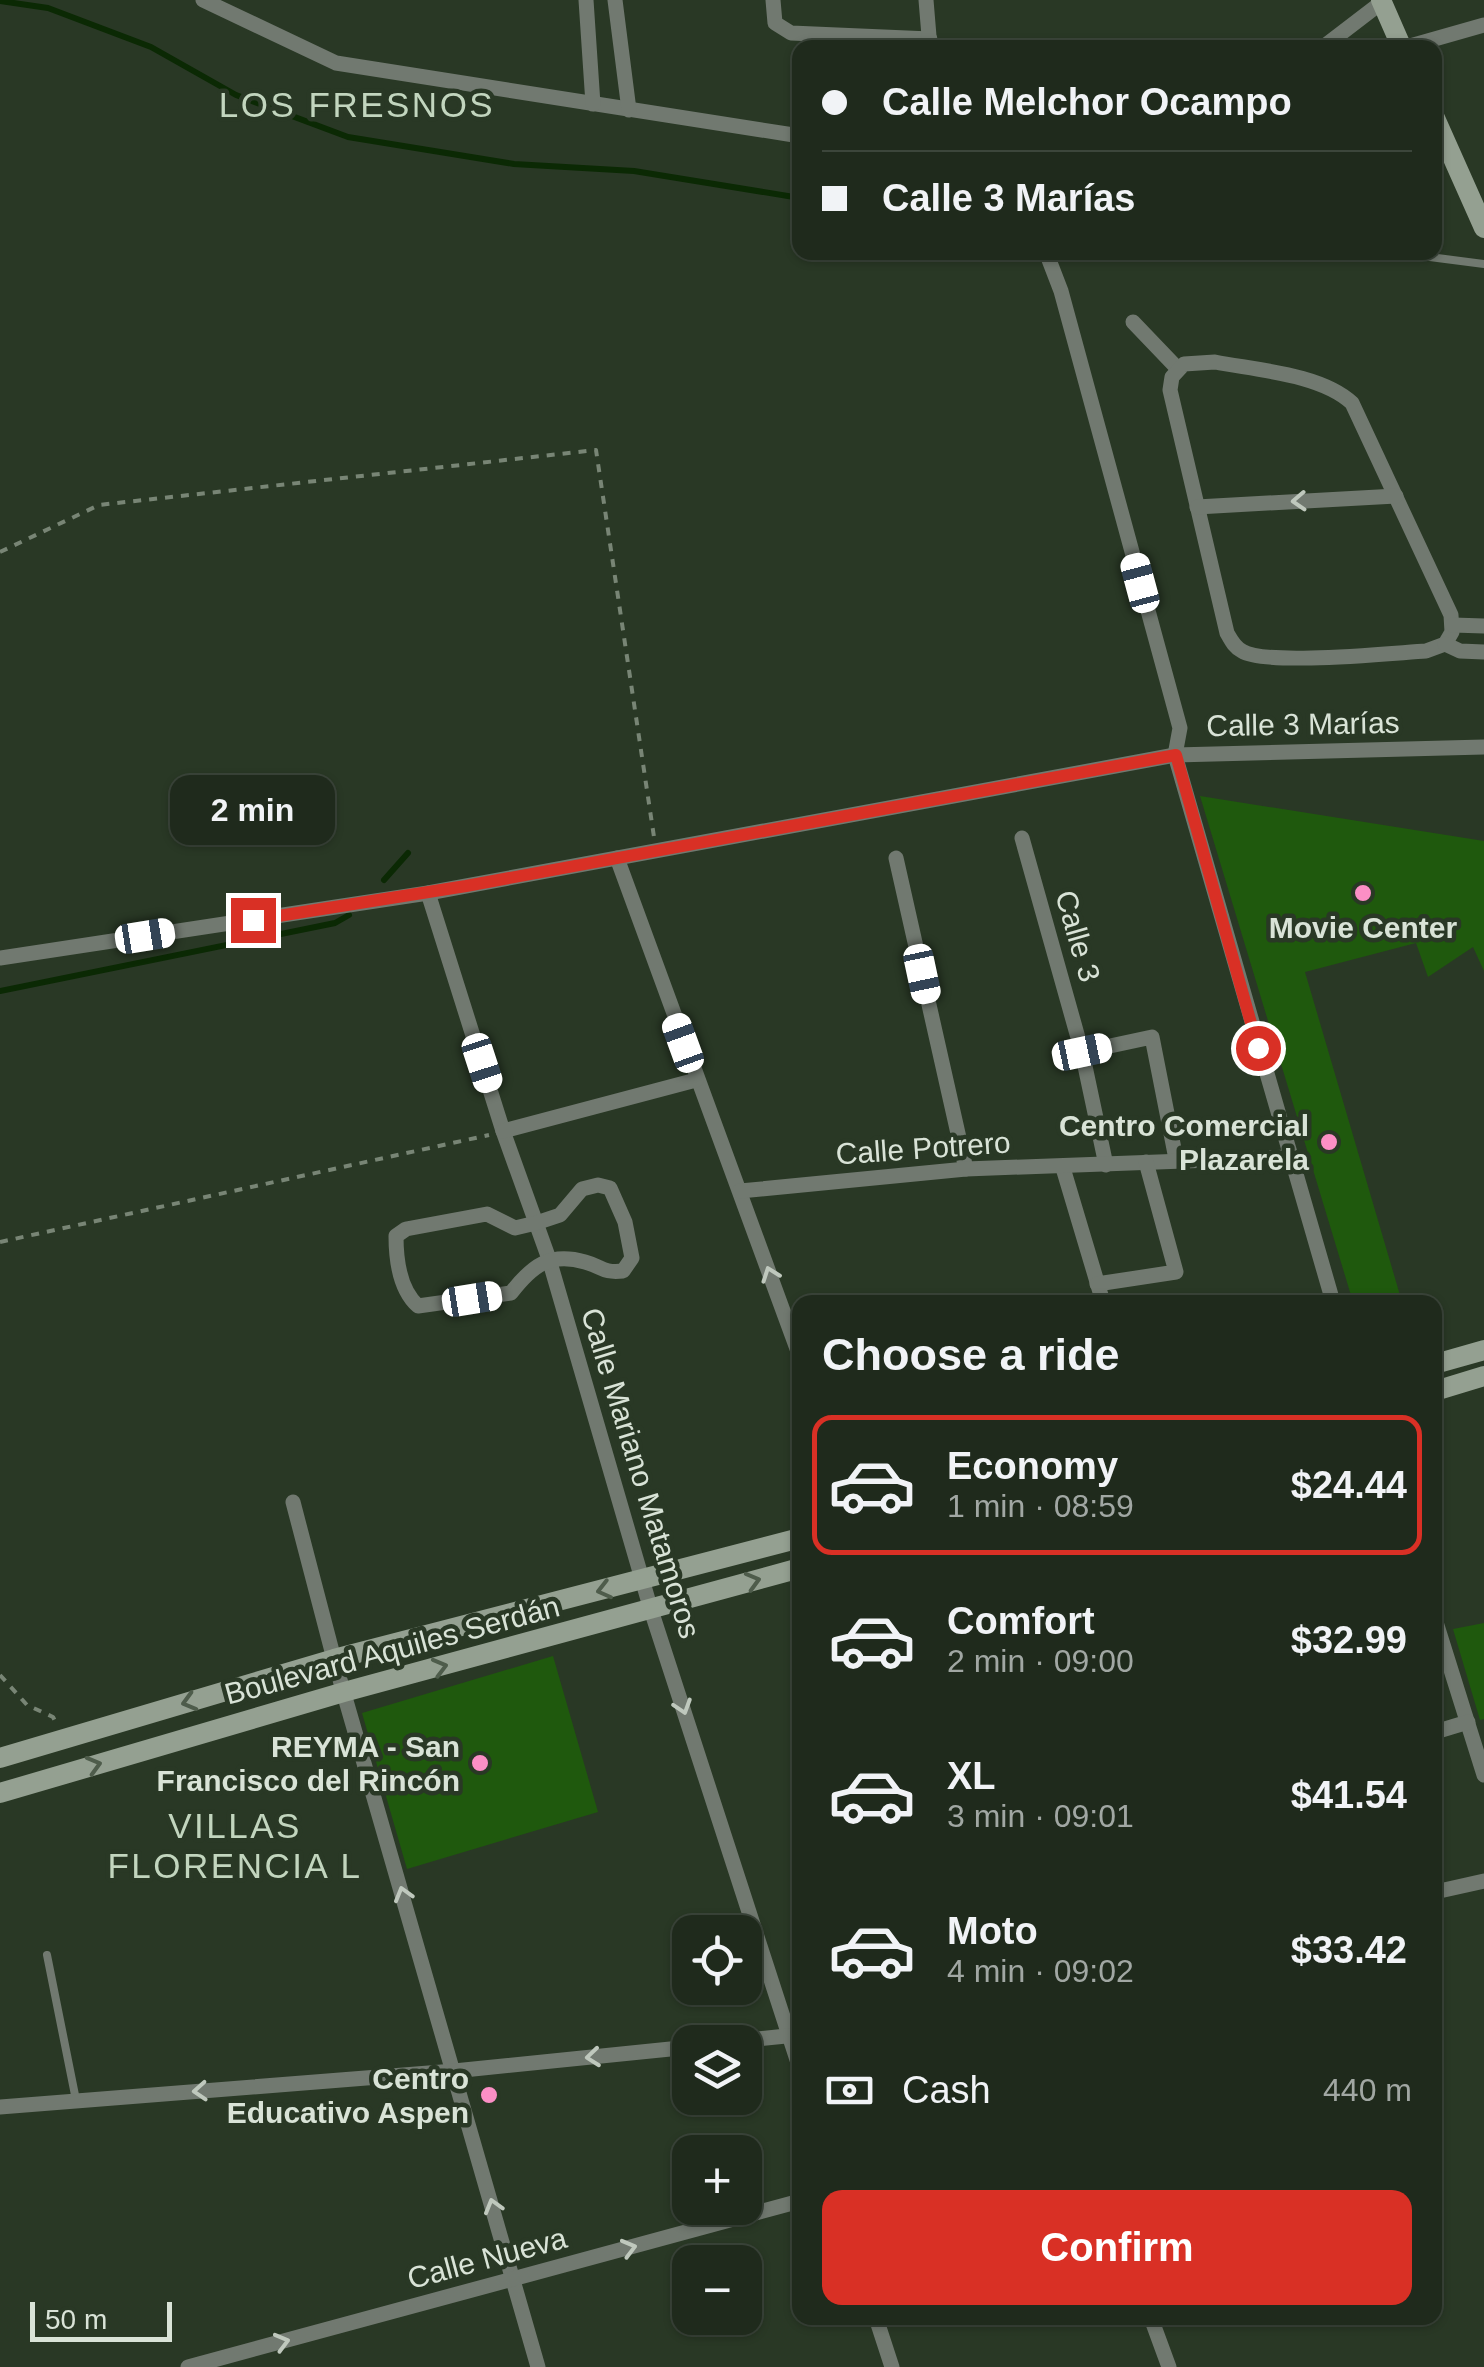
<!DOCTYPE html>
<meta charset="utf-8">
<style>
body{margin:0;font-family:Arial,sans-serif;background:#273225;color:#f1f3f6;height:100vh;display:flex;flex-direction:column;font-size:38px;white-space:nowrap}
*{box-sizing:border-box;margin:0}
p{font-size:32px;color:#a1a7a3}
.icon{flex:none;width:55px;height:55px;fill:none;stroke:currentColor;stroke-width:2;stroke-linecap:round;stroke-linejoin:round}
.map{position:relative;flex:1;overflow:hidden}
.side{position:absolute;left:792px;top:1295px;width:650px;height:1030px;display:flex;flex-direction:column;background:#1f2a1c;border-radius:20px;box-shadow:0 2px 8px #0004,0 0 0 2px #3c463b}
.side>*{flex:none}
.banner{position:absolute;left:792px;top:40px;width:650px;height:220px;border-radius:20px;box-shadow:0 2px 8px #0004,0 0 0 2px #3c463b;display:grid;align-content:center;height:220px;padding:0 30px;background:#1f2a1c}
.tools{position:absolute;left:672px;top:1915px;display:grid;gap:20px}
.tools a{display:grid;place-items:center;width:90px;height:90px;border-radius:20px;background:#1f2a1c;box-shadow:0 2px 8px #0004,0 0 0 2px #3c463b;font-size:50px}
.scale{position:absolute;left:30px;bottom:25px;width:142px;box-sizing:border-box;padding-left:10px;border:5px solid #d9e3d7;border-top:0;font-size:28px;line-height:35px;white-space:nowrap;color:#d9e3d7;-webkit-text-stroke:8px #293825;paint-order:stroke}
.end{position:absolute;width:45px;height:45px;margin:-22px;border:12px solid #d93025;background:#fff;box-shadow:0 0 0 5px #fff}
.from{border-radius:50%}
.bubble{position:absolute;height:70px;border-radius:20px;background:#1f2a1c;box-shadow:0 2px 8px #0004,0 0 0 2px #3c463b;font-size:32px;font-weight:700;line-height:70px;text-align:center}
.car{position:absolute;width:30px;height:60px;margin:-30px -15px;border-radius:12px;box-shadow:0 0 8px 2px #0007;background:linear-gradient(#fff 24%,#345 0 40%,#fff 0 76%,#345 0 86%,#fff 0)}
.banner b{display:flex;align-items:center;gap:35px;height:95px;font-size:38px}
.banner b+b{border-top:2px solid #3c463b}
.banner i{width:25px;height:25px;background:#f1f3f6}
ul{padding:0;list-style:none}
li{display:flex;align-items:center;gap:30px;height:140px;margin:0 20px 15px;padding:0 10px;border:5px solid transparent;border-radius:20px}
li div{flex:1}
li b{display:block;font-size:38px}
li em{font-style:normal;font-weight:700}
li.current{border-color:#d93025}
li>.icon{width:90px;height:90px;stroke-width:1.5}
h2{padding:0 30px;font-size:45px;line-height:120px}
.pay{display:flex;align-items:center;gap:25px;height:110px;padding:0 30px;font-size:38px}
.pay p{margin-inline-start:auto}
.cta{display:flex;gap:20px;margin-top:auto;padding:20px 30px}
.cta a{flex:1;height:115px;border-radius:20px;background:#d93025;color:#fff;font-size:40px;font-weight:700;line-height:115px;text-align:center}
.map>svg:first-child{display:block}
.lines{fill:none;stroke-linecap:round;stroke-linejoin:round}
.stream{stroke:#0b2904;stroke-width:6}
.building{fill:#1f590d}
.path{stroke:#788575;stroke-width:4;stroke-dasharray:8 8;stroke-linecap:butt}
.lane{stroke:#717970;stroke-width:8}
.street{stroke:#717970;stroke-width:15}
.secondary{stroke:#94a091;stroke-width:20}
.oneway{stroke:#bfc8bd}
.oneway2{stroke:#4e5c4b}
.route{stroke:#d93025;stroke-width:12}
.poi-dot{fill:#fb8fc5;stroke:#293825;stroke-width:4}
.labels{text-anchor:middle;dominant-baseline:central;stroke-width:9;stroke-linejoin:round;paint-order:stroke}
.street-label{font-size:30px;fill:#d9e3d7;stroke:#293825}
.poi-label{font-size:30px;font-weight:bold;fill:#d9e3d7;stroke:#293825;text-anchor:end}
.quarter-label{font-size:35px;letter-spacing:2.5px;fill:#c2d5be;stroke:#293825}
</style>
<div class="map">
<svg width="1484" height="2367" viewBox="0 0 1484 2367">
<rect width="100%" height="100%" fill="#293825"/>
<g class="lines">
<!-- stream -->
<g class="stream">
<path d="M0,1L48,8L151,47L236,95L348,137L514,164L634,171L800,198"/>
<path d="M384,880L408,853"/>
<path d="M0,991L335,923L349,915"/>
</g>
</g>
<!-- building -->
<g class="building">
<path d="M1200,796L1484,841V971L1473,947L1428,977L1416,943L1305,972L1402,1302H1353Z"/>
<path d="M1484,1623V1719L1480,1720L1453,1629Z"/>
<path d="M553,1656L598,1812L407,1869L362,1713Z"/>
</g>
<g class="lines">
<!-- path -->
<g class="path">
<path d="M0,552L99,505L596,450L654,837"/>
<path d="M0,1242L489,1135"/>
<path d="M0,1675L27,1705L53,1717L56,1723"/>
</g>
<!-- lane -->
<g class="lane">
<path d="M1391,252L1484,264"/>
<path d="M47,1955L76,2100"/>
</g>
<!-- street -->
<g class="street">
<path d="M203,0L336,63L800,136"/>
<path d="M586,0L593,104"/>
<path d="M615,0L629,110"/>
<path d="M773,0L775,23L791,33L930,39"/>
<path d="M926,0L930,48"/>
<path d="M1322,48L1382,2"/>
<path d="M1403,48L1484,25"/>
<path d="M1046,252L1061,291L1180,728L1175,755L1333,1302"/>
<path d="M1133,322L1178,369"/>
<path d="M1215,362C1256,370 1321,374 1352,403L1451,615L1452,632L1445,644L1426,651C1392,653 1265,666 1242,651C1234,647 1231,640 1227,633L1170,390L1172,377L1184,364Z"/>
<path d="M1197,507L1396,496"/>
<path d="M1453,625L1484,626"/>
<path d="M1445,644L1460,651L1484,652"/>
<path d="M1022,838L1082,1052L1106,1165"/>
<path d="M617,858L800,1357"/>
<path d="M896,858L966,1169"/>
<path d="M428,893L503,1131L549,1259L651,1610L800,2069"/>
<path d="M0,958L428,893L1175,755L1484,747"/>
<path d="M1082,1052L1152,1037L1176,1159"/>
<path d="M503,1131L696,1080"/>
<path d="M1063,1168L1103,1302"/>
<path d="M598,1185L610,1188L625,1222L632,1258L623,1271C602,1273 603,1267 585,1262C549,1252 532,1266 511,1293L418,1306C400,1290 396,1260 396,1236L406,1229L487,1214L515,1228L536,1223L560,1215L582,1189Z"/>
<path d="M740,1191L966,1169L1290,1157"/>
<path d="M1097,1284L1176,1272L1146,1162"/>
<path d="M293,1502L334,1659L538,2367"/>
<path d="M1435,1619L1484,1775"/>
<path d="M1435,1732L1468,1722"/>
<path d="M1435,1892L1484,1881"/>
<path d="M729,2042L796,2035"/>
<path d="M0,2107L454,2071L690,2047"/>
<path d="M876,2318L892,2367"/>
<path d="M1151,2318L1169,2367"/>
<path d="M188,2367L800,2201"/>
</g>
<!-- secondary -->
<g class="secondary">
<path d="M1381,0L1402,48"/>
<path d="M1435,118L1484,228"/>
<path d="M1435,1364L1484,1350"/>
<path d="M1435,1391L1484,1376"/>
<path d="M0,1758L334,1659L800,1538"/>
<path d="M0,1793L344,1692L800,1568"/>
</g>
</g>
<!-- one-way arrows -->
<defs><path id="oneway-chevron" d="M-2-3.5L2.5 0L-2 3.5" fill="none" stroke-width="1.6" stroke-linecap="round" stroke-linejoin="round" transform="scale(2.5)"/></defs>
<g class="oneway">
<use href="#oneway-chevron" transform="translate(1299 501) rotate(177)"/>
<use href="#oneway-chevron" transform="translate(770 1274) rotate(-110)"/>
<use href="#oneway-chevron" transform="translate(683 1707) rotate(72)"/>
<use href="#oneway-chevron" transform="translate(403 1894) rotate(-106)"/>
<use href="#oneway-chevron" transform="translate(593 2057) rotate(174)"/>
<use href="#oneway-chevron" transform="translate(200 2091) rotate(176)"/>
<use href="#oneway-chevron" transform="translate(493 2206) rotate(-106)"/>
<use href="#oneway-chevron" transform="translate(629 2248) rotate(-15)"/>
<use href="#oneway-chevron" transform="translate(282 2342) rotate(-15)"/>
</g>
<g class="oneway2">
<use href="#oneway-chevron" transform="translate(753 1581) rotate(-16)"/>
<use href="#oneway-chevron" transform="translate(604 1590) rotate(166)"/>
<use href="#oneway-chevron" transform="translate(440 1667) rotate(-15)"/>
<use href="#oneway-chevron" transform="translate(189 1702) rotate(164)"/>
<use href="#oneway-chevron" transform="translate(94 1765) rotate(-16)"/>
</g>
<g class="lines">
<!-- route -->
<path class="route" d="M253,920L466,886L1176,755L1258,1048"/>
</g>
<!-- markers -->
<g class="poi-dot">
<circle cx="1363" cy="893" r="10"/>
<circle cx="1329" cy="1142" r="10"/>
<circle cx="480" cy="1763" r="10"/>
<circle cx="489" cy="2095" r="10"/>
</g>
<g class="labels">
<!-- street labels -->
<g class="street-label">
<text transform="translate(1303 724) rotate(-1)">Calle 3 Marías</text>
<text transform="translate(1078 936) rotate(74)">Calle 3</text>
<text transform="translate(923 1148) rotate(-4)">Calle Potrero</text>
<text transform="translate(641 1473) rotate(73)">Calle Mariano Matamoros</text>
<text transform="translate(392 1650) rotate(-15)">Boulevard Aquiles Serdán</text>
<text transform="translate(487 2258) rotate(-15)">Calle Nueva</text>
</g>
<!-- poi labels -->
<g class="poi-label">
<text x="1363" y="927" text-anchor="middle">Movie Center</text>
<text x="1309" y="1125">Centro Comercial<tspan x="1309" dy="34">Plazarela</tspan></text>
<text x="460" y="1746">REYMA - San<tspan x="460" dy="34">Francisco del Rincón</tspan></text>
<text x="469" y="2078">Centro<tspan x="469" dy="34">Educativo Aspen</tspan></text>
</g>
<!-- quarter labels -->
<g class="quarter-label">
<text x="357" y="104">LOS FRESNOS</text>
<text x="235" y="1825">VILLAS<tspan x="235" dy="40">FLORENCIA L</tspan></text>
</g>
</g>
</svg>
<div class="tools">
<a><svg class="icon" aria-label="locate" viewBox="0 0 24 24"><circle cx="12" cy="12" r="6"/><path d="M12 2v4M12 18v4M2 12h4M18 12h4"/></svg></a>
<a><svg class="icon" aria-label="layers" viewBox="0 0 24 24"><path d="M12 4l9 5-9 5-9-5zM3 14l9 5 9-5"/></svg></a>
<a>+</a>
<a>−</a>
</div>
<div class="scale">50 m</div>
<i class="end from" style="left:1258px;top:1048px"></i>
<i class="end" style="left:253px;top:920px"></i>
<div class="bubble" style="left:170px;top:775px;width:165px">2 min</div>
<i class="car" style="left:1140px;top:583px;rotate:345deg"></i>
<i class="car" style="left:145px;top:936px;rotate:81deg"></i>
<i class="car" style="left:922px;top:974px;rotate:168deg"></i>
<i class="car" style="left:683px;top:1043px;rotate:340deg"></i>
<i class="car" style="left:1082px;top:1052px;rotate:78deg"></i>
<i class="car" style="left:482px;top:1063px;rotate:162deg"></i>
<i class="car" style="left:472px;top:1299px;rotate:81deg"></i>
<div class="banner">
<b><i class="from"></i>Calle Melchor Ocampo</b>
<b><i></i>Calle 3 Marías</b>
</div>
<section class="side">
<h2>Choose a ride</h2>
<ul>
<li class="current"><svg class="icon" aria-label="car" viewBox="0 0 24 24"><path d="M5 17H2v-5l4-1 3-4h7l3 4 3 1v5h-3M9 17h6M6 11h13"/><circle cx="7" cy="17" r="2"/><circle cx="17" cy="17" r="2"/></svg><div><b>Economy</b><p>1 min · 08:59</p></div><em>$24.44</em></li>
<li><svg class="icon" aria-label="car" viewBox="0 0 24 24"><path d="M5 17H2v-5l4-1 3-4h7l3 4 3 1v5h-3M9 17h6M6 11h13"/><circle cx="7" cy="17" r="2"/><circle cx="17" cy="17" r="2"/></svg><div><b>Comfort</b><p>2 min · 09:00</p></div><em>$32.99</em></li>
<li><svg class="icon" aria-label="car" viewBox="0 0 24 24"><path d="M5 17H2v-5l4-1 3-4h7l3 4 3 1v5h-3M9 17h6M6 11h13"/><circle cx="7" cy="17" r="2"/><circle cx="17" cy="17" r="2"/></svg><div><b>XL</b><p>3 min · 09:01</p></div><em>$41.54</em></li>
<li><svg class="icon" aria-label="car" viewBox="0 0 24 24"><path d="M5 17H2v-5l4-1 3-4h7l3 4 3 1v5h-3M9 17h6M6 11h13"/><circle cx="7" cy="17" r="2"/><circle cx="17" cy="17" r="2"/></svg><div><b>Moto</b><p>4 min · 09:02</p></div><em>$33.42</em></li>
</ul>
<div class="pay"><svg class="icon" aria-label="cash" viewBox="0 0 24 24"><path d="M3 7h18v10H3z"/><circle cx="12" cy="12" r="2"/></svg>Cash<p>440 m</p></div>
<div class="cta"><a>Confirm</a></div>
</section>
</div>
